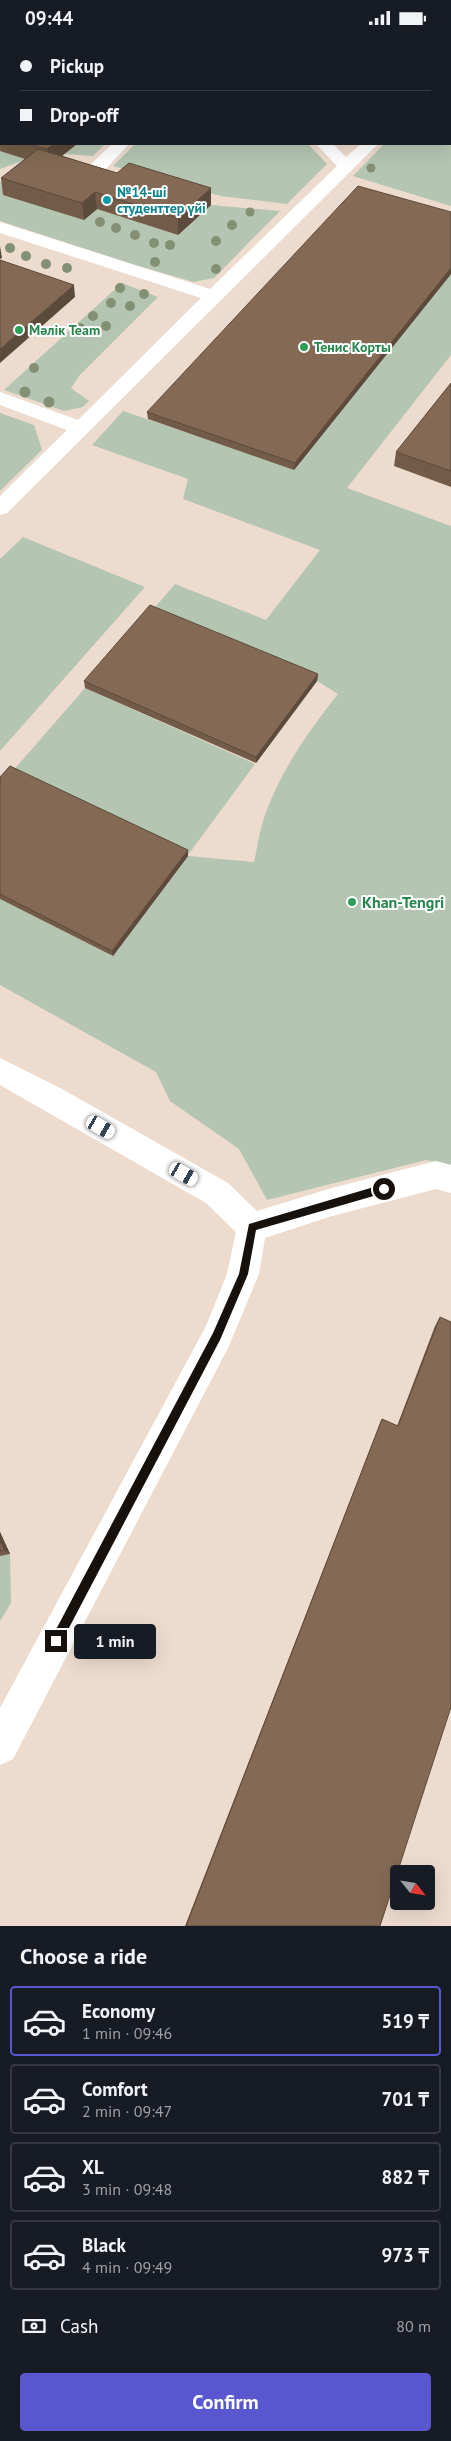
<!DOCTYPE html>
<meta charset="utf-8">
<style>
body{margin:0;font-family:"PT Sans",sans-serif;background:#20242c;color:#f1f3f6;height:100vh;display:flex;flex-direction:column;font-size:19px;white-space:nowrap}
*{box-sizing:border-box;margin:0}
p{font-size:16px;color:#9ea1a6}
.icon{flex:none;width:28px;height:28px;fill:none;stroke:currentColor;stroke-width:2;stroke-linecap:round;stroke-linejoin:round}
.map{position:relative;height:1891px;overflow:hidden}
.panel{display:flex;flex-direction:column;background:#171b24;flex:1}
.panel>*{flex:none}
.guide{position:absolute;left:0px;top:0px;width:451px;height:110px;box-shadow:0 5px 20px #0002;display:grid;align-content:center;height:110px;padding:0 20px;background:#171b24}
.needle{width:32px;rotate:120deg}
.buttons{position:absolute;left:390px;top:1830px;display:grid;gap:10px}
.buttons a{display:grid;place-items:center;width:45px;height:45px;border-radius:5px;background:#171b24;box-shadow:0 5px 20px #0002;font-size:25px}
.end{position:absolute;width:22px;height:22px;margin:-11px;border:6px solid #16110c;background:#fff;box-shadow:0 0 0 2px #fff}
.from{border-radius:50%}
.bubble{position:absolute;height:35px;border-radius:5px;background:#171b24;box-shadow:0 5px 20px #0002;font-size:16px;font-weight:700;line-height:35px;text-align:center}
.car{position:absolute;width:15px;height:30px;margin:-15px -8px;border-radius:6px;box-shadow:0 0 4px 1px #0007;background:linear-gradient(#fff 24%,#345 0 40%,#fff 0 76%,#345 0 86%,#fff 0)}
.guide b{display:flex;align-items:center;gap:18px;height:48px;font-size:19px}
.guide b+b{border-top:1px solid #363941}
.guide i{width:12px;height:12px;background:#f1f3f6}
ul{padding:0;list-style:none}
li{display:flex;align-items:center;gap:15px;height:70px;margin:0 10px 8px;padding:0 10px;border:2px solid #363941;border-radius:5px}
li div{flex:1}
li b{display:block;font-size:19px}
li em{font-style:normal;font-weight:700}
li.selected{border-color:#5957cf}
li>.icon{width:45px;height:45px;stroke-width:1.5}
h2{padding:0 20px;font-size:22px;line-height:60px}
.pay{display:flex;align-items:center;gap:12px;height:55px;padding:0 20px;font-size:19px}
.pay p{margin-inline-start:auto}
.action{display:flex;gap:10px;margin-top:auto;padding:10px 20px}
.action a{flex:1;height:58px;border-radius:5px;background:#5957cf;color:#fff;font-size:20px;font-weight:700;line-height:58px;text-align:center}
.status{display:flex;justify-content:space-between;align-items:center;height:35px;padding:0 25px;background:#171b24;direction:ltr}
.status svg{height:14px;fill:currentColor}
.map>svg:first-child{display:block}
.green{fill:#b4c5b2}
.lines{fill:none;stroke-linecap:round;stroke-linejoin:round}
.minor{fill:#fff;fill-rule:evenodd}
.tree{fill:#849074}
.wall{fill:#725b48}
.shaded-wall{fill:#5c4a3b}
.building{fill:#846a54;stroke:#5c4a3b}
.route{fill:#16110c}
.culture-dot{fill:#0f9aa8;stroke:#fff;stroke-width:2}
.leisure-dot{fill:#2e9e5b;stroke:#fff;stroke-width:2}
.labels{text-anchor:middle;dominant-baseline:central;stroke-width:4;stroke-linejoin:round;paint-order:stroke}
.far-culture-label{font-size:14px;font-weight:bold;fill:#0d838f;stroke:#fff;text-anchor:start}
.far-leisure-label{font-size:14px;font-weight:bold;fill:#27864d;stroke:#fff;text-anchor:start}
.leisure-label{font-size:16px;font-weight:bold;fill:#27864d;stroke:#fff;text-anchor:start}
</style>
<div class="status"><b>09:44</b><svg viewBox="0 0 49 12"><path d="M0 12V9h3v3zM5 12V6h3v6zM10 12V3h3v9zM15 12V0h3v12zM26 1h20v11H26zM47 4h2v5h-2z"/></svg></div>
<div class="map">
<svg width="451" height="1891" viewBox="0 0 451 1891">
<rect width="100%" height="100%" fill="#eddcce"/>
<!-- green -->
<g class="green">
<path d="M0,0H161L1,1V48Z"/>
<path d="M243,0H451V87L450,1Z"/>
<path d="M0,103L1,109L47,117L0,134Z"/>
<path d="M451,108V171L353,141L384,109Z"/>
<path d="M77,109H105L93,121L65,119Z"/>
<path d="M135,109H308L327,129L287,169L221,161L113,131Z"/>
<path d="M40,131L97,174L178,200L211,170L280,176L214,243L194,247L135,230L0,186V147Z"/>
<path d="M451,239V320L347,453L451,491V1130L426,1125L267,1165L239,1114L170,1066L156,1037L0,950V864L113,921L188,821L254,827C257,814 259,799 263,786C279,738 307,698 338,659L317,646L151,577L175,549L266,585L320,515L183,464L188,444L92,410L123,376L294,434Z"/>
<path d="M122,248L158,262L79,341L71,353L89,366L83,372L64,376L4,355Z"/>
<path d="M0,378L34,390L42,415L0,456Z"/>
<path d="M23,502L145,552L0,716V524Z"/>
<path d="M85,653L255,729L188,820L12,737Z"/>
<path d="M10,1519L11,1568L0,1586V1521Z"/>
</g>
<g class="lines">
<!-- minor -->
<g class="minor">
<rect x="0" y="50" width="1" height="10"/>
<rect x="450" y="91" width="1" height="10"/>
<path d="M112,109H129L101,139H89L87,135L89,131Z"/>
<path d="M316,109H333L346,122L361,109H378L7,478L0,480V461L67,395L0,370V357L78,385L201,263L0,198V187L210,254L337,131Z"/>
<path d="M0,1023L62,1054L228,1148L257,1176L332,1153L436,1126L451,1130V1158L436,1154L332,1181L265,1203L259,1239L228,1313L13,1724L0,1730V1673L206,1291L227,1239L236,1197L206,1168L0,1050Z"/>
</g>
</g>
<!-- trees -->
<g class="tree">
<circle cx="371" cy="133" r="4.5"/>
<circle cx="250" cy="177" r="4.5"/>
<circle cx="100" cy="187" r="5"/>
<circle cx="232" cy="190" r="5"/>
<circle cx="116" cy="193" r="5"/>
<circle cx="135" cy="200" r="5"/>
<circle cx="216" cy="206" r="5"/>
<circle cx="154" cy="208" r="5"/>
<circle cx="170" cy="210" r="5"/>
<circle cx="10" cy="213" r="5"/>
<circle cx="26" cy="221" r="5"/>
<circle cx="155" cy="227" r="5"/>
<circle cx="46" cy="229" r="5"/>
<circle cx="67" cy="233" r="5"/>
<circle cx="216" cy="234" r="5"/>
<circle cx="120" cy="253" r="5"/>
<circle cx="144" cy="259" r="5"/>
<circle cx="111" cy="268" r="5"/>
<circle cx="130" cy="271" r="5"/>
<circle cx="93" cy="281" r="5"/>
<circle cx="106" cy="291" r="5"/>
<circle cx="80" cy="293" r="5"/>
<circle cx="34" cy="333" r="5"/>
<circle cx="25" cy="357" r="5.5"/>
<circle cx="49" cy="367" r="5.5"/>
</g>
<!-- wall -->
<g class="wall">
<path d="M0,63H1V109H77L62,121L117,138L211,153V170L178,200L97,174L84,185L3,160L1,143L25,124L0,116Z"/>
<path d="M451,177V239L294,435L148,384L147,377Z"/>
<path d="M451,348V452L394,431L396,417Z"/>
<path d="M318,639L317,646L256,728L85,653L84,646Z"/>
<path d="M0,742L188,821L113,921L0,864Z"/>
<path d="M440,1282L380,1891H185L379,1391L382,1384L397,1391L435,1291Z"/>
<path d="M0,1497L10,1519L0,1521Z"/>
</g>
<!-- shaded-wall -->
<g class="shaded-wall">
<path d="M54,109H77L49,131L47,114Z"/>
<path d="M211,153V170L178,200V183Z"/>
<path d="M95,157L97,174L84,185L82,168Z"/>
<path d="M0,211L2,223L0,224Z"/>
<path d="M451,233V239L294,435L295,428Z"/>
<path d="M74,250L75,262L0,328V314Z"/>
<path d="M318,639L317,646L256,728V722Z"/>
<path d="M188,815V821L113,921L112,916Z"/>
<path d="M0,1497L10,1519L4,1515L0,1505Z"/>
</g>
<!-- building -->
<g class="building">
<path d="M0,63H1V101L0,100Z"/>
<path d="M28,109H54L47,114Z"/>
<path d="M38,114L117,138L129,128L211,153L178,183L95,157L82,168L1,143Z"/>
<path d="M358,151L451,177V233L295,428L147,377Z"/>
<path d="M0,225L74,250L0,314Z"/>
<path d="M451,348V436L396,417Z"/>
<path d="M150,570L318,639L256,722L84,646Z"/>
<path d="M10,731L188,815L112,916L0,859V742Z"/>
<path d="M440,1282L451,1287V1672L380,1891H186L382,1384L398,1391Z"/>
<path d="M0,1505L4,1515L0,1516Z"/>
</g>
<!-- route -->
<path class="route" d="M384,1149L388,1154L384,1158L256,1195L248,1239L220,1305L60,1610H52V1602L213,1298L239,1239L249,1189Z"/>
<!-- markers -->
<circle class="culture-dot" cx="107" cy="165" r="5"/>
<g class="leisure-dot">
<circle cx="19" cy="295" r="5"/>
<circle cx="304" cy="312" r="5"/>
<circle cx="352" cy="867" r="5"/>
</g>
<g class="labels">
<!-- far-culture labels -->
<g class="far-culture-label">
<text x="117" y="157">№14-ші<tspan x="117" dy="16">студенттер үйі</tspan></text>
</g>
<!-- far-leisure labels -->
<g class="far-leisure-label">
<text x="29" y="295">Мәлік Team</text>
<text x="314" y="312">Тенис Корты</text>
</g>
<!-- leisure labels -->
<g class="leisure-label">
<text x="362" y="867">Khan-Tengri</text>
</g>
</g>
</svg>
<div class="buttons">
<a><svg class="needle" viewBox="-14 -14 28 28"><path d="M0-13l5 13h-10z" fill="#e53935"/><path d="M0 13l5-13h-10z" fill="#9ea1a6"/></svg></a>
</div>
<i class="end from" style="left:384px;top:1154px"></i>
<i class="end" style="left:56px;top:1606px"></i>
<div class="bubble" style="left:74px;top:1589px;width:82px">1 min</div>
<i class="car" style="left:101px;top:1092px;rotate:120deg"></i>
<i class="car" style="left:184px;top:1139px;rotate:120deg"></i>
<div class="guide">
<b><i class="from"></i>Pickup</b>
<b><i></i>Drop-off</b>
</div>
</div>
<section class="panel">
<h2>Choose a ride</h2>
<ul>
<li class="selected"><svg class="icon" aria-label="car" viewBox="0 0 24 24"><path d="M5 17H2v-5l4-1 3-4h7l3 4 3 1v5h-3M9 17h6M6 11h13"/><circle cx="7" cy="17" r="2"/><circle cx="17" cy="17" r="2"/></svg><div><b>Economy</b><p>1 min · 09:46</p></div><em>519 ₸</em></li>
<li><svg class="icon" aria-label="car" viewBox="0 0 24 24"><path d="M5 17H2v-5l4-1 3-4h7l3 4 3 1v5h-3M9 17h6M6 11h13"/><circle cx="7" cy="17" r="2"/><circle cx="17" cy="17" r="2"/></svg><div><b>Comfort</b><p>2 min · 09:47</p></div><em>701 ₸</em></li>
<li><svg class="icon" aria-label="car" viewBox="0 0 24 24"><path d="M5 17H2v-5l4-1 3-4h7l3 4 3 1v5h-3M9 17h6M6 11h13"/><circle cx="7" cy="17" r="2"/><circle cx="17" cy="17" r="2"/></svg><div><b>XL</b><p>3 min · 09:48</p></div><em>882 ₸</em></li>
<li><svg class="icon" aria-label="car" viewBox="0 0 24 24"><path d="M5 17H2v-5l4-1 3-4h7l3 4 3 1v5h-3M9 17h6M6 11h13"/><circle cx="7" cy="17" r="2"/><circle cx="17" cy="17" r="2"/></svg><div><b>Black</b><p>4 min · 09:49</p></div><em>973 ₸</em></li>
</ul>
<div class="pay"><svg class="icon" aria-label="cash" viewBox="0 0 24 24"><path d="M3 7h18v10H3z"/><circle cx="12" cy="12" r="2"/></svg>Cash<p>80 m</p></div>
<div class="action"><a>Confirm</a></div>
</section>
